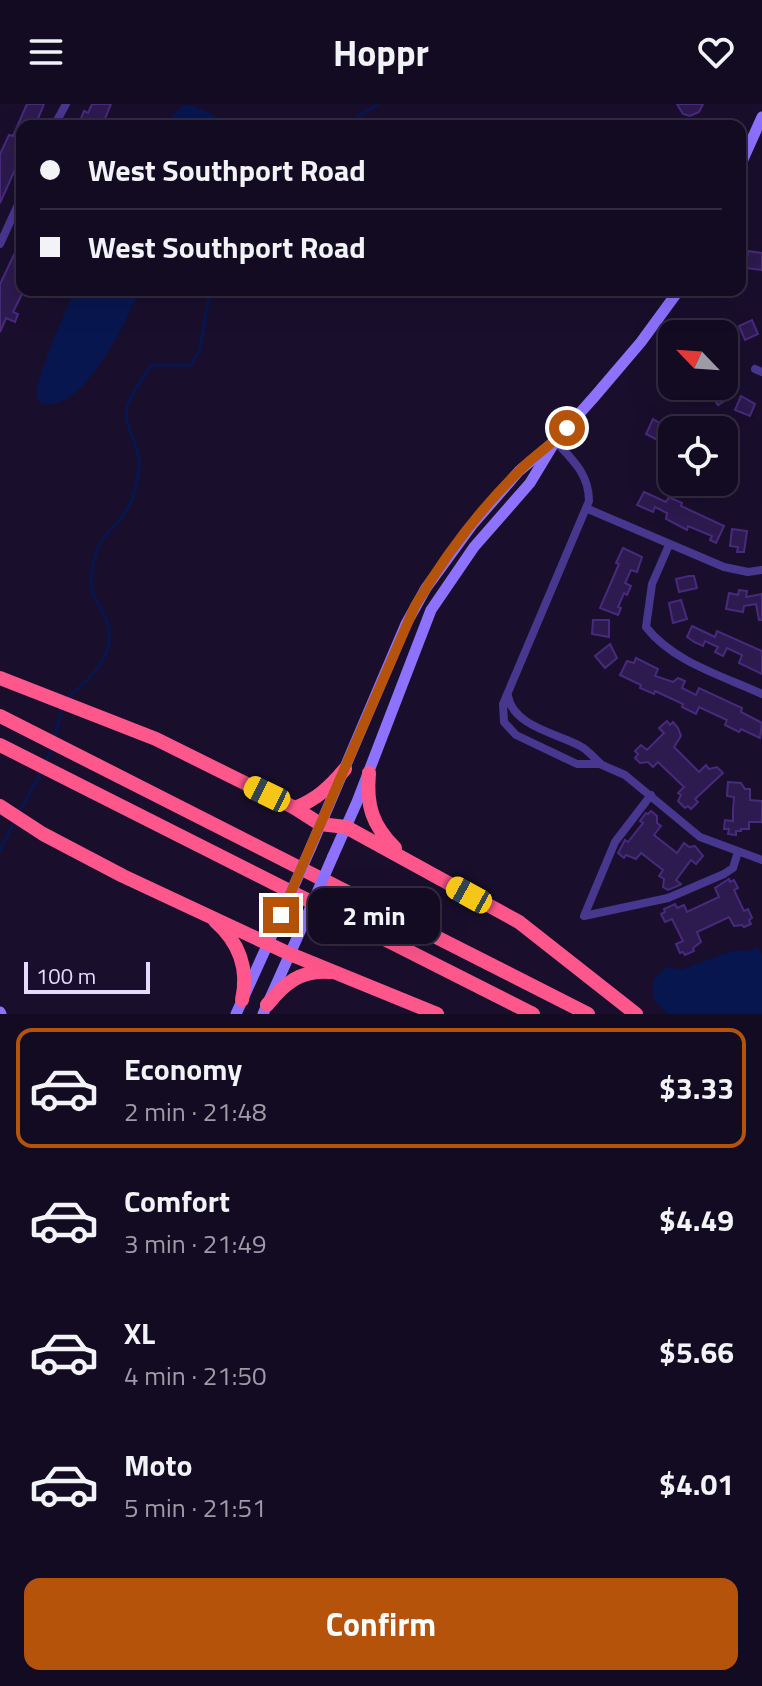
<!DOCTYPE html>
<meta charset="utf-8">
<style>
body{margin:0;font-family:"Titillium Web",sans-serif;background:#20192f;color:#f1f3f6;height:100vh;display:flex;flex-direction:column;font-size:30px;white-space:nowrap}
*{box-sizing:border-box;margin:0}
p{font-size:26px;color:#9d9ba5}
.icon{flex:none;width:44px;height:44px;fill:none;stroke:currentColor;stroke-width:2;stroke-linecap:round;stroke-linejoin:round}
.map{position:relative;height:910px;overflow:hidden}
.panel{display:flex;flex-direction:column;background:#130b22;flex:1}
.panel>*{flex:none}
.banner{position:absolute;left:16px;top:16px;width:730px;height:176px;border-radius:16px;box-shadow:0 8px 32px #0002,0 0 0 2px #322b40;display:grid;align-content:center;height:176px;padding:0 24px;background:#130b22}
.needle{width:52px;rotate:295deg}
.buttons{position:absolute;left:658px;top:216px;display:grid;gap:16px}
.buttons a{display:grid;place-items:center;width:80px;height:80px;border-radius:16px;background:#130b22;box-shadow:0 8px 32px #0002,0 0 0 2px #322b40;font-size:40px}
.scale{position:absolute;left:24px;bottom:20px;width:126px;box-sizing:border-box;padding-left:8px;border:4px solid #e5dbff;border-top:0;font-size:22px;line-height:28px;white-space:nowrap;color:#e5dbff;-webkit-text-stroke:6px #190f2d;paint-order:stroke}
.end{position:absolute;width:36px;height:36px;margin:-18px;border:10px solid #b45309;background:#fff;box-shadow:0 0 0 4px #fff}
.from{border-radius:50%}
.bubble{position:absolute;height:56px;border-radius:16px;background:#130b22;box-shadow:0 8px 32px #0002,0 0 0 2px #322b40;font-size:26px;font-weight:700;line-height:56px;text-align:center}
.car{position:absolute;width:24px;height:48px;margin:-24px -12px;border-radius:10px;box-shadow:0 0 6px 2px #0007;background:linear-gradient(#f5c518 24%,#345 0 40%,#f5c518 0 76%,#345 0 86%,#f5c518 0)}
.banner b{display:flex;align-items:center;gap:28px;height:76px;font-size:30px}
.banner b+b{border-top:2px solid #322b40}
.banner i{width:20px;height:20px;background:#f1f3f6}
ul{padding:14px 0 0;list-style:none}
li{display:flex;align-items:center;gap:24px;height:120px;margin:0 16px 12px;padding:0 8px;border:4px solid transparent;border-radius:16px}
li div{flex:1}
li b{display:block;font-size:30px}
li em{font-style:normal;font-weight:700}
li.active{border-color:#b45309}
li>.icon{width:72px;height:72px;stroke-width:1.5}
.primary-button{display:flex;gap:16px;margin-top:auto;padding:16px 24px}
.primary-button a{flex:1;height:92px;border-radius:16px;background:#b45309;color:#fff;font-size:32px;font-weight:700;line-height:92px;text-align:center}
header{display:flex;justify-content:space-between;align-items:center;height:104px;padding:0 24px;background:#130b22;font-size:36px;font-weight:700}
.map>svg:first-child{display:block}
.water{fill:#07164e}
.lines{fill:none;stroke-linecap:round;stroke-linejoin:round}
.stream{stroke:#07164e;stroke-width:3}
.building{fill:#2d1a4f;stroke:#482a7d;stroke-width:2}
.street{stroke:#48378f;stroke-width:8}
.secondary{stroke:#8c72ff;stroke-width:11}
.highway{stroke:#ff568c;stroke-width:14}
.secondary-bridge{stroke:#8c72ff;stroke-width:11}
.route{stroke:#b45309;stroke-width:10}
</style>
<header><svg class="icon" aria-label="menu" viewBox="0 0 24 24"><path d="M4 6h16M4 12h16M4 18h16"/></svg>Hoppr<svg class="icon" aria-label="heart" viewBox="0 0 24 24"><path d="M12 20l-8-8c-3-5 5-10 8-4 3-6 11-1 8 4z"/></svg></header>
<div class="map">
<svg width="762" height="910" viewBox="0 0 762 910">
<rect width="100%" height="100%" fill="#190f2d"/>
<!-- water -->
<g class="water">
<path d="M191,1L212,10L230,22H163L182,2Z"/>
<path d="M75,186H140C126,218 84,308 43,300C38,296 37,296 37,289C37,272 66,205 75,186Z"/>
<path d="M756,842L762,850V910H668L654,896L653,876L667,863L680,866L732,847L751,846Z"/>
</g>
<g class="lines">
<!-- stream -->
<g class="stream">
<path d="M348,22L359,12L378,0"/>
<path d="M65,595C89,577 120,549 106,515C99,497 89,493 91,471C93,458 97,440 106,431C117,418 128,409 133,392C136,382 140,367 139,356C138,339 123,321 127,303C130,288 144,275 151,261H191L200,246L210,186"/>
<path d="M55,634L62,602"/>
<path d="M45,660L51,644"/>
<path d="M19,709L42,666"/>
<path d="M0,746L15,716"/>
</g>
</g>
<!-- building -->
<g class="building">
<path d="M27,0H44L37,17L34,15L31,22H22L20,44L22,50L0,99V50L9,31L13,32Z"/>
<path d="M92,0H111L102,22H78L84,7L88,9Z"/>
<path d="M677,0H703L699,8L690,12L683,10Z"/>
<path d="M22,134L24,186L13,208L18,210L15,218L6,214L0,228V180Z"/>
<path d="M748,147L762,149V166L746,164Z"/>
<path d="M752,216L758,230L745,236L739,222Z"/>
<path d="M728,226L739,236L724,248V230Z"/>
<path d="M717,282H732L725,287L729,294L718,301L709,287Z"/>
<path d="M741,292L755,300L750,312L735,306Z"/>
<path d="M653,315L669,325L666,332L672,335V351L659,344L662,338L646,330Z"/>
<path d="M644,388L666,398L669,393L682,399L681,402L724,422L716,439L710,436L712,432L688,422L687,426L666,415L667,409L655,403L653,408L637,401Z"/>
<path d="M732,425L747,427L744,448H737L738,443L730,442Z"/>
<path d="M623,444L642,453L637,468L631,466L625,479L631,482L627,491L624,489L618,503L621,504L618,511L600,504L619,460L616,459Z"/>
<path d="M689,472H694L697,484L679,488L676,475Z"/>
<path d="M739,486L747,487L746,493L762,490V516H759L756,500L744,502L743,508L726,505L729,489L738,491Z"/>
<path d="M681,496L687,515L673,519L669,499Z"/>
<path d="M593,516H609V533L592,530Z"/>
<path d="M692,522L715,533L717,527L762,547V570L739,559L742,551L727,544L723,552L715,548L718,543L705,537L703,542L694,538L687,533Z"/>
<path d="M610,540L617,554L605,564L595,552Z"/>
<path d="M636,554L658,565L655,572L673,578L678,574L685,577L682,584L696,591L699,584L742,604L741,608L762,619L760,634L741,625L739,628L725,621L727,616L699,603L696,610L682,603L683,600L655,587L654,590L640,584L641,581L620,571L627,557L634,559Z"/>
<path d="M667,617L670,621L673,618L678,624L681,632L674,643L699,668L706,661L709,665L717,663L723,669L695,695L698,698L691,705L688,702L685,704L678,697L681,691L678,689L684,683L658,658L653,663L648,658L640,659L635,654L638,650L635,647L641,641L647,646L664,629L659,624Z"/>
<path d="M728,678L741,679L745,685H750V696L762,697V718H749V725H741V727H736V731L728,730L729,725H724L725,716L733,717V707L734,693L727,692Z"/>
<path d="M651,707L657,712V719L661,722L654,731L677,749L684,739L689,743L695,742L703,752L696,760L691,756L676,776L681,780L680,781L668,786L663,783L664,775L659,772L663,766L641,749L636,755L626,751L624,754L618,749L625,736L628,738L643,719L640,717L646,709L648,710Z"/>
<path d="M729,775L730,778L734,776L738,784L734,786L744,807L748,805L752,814L749,816L751,820L744,823L742,821L734,822L729,813L697,828L701,838L693,844L694,847L685,851L683,848L680,849L676,840L683,837L672,815L665,818L661,810L665,808L664,805L675,800L677,804L684,801L687,808L719,793L715,784Z"/>
</g>
<g class="lines">
<!-- street -->
<g class="street">
<path d="M54,22L66,0"/>
<path d="M0,140L22,92"/>
<path d="M755,265L762,268"/>
<path d="M555,337C572,355 589,370 589,397L503,600L504,618L516,631L577,660H600L625,671L700,733L762,756"/>
<path d="M588,405L724,463L748,468L762,466"/>
<path d="M669,441L652,480L646,523C673,558 723,572 762,590"/>
<path d="M508,592C513,622 556,629 580,642C588,646 593,653 600,659"/>
<path d="M651,691L615,738L584,812L668,794L724,770L733,764L738,748"/>
</g>
<!-- secondary -->
<g class="secondary">
<path d="M740,62L762,13"/>
<path d="M311,743L406,520L426,484L472,421L519,367L555,337L595,292L641,238L679,186"/>
<path d="M333,752L357,698L431,506L474,443L530,379L553,341"/>
<path d="M0,908L1,910"/>
<path d="M236,910L281,811"/>
<path d="M263,910L302,823"/>
</g>
<!-- highway -->
<g class="highway">
<path d="M0,574L156,635L295,704L320,720L346,723L519,818L636,910"/>
<path d="M0,612L588,910"/>
<path d="M0,641L533,910"/>
<path d="M369,669C366,701 372,721 395,744"/>
<path d="M0,702L43,730L123,772L290,850L437,910"/>
<path d="M295,704C317,695 330,683 345,665"/>
<path d="M215,817C239,838 249,865 242,896"/>
<path d="M267,901C284,880 301,865 330,868"/>
</g>
<!-- secondary-bridge -->
<g class="secondary-bridge">
<path d="M281,811L311,743"/>
<path d="M302,823L333,752"/>
</g>
</g>
<g class="lines">
<!-- route -->
<path class="route" d="M281,811L415,502C444,453 480,405 521,365C535,351 553,340 567,324"/>
</g>
</svg>
<div class="buttons">
<a><svg class="needle" viewBox="-14 -14 28 28"><path d="M0-13l5 13h-10z" fill="#e53935"/><path d="M0 13l5-13h-10z" fill="#9d9ba5"/></svg></a>
<a><svg class="icon" aria-label="locate" viewBox="0 0 24 24"><circle cx="12" cy="12" r="6"/><path d="M12 2v4M12 18v4M2 12h4M18 12h4"/></svg></a>
</div>
<div class="scale">100 m</div>
<i class="end from" style="left:567px;top:324px"></i>
<i class="end" style="left:281px;top:811px"></i>
<div class="bubble" style="left:308px;top:784px;width:132px">2 min</div>
<i class="car" style="left:267px;top:690px;rotate:296deg"></i>
<i class="car" style="left:469px;top:791px;rotate:299deg"></i>
<div class="banner">
<b><i class="from"></i>West Southport Road</b>
<b><i></i>West Southport Road</b>
</div>
</div>
<section class="panel">
<ul>
<li class="active"><svg class="icon" aria-label="car" viewBox="0 0 24 24"><path d="M5 17H2v-5l4-1 3-4h7l3 4 3 1v5h-3M9 17h6M6 11h13"/><circle cx="7" cy="17" r="2"/><circle cx="17" cy="17" r="2"/></svg><div><b>Economy</b><p>2 min · 21:48</p></div><em>$3.33</em></li>
<li><svg class="icon" aria-label="car" viewBox="0 0 24 24"><path d="M5 17H2v-5l4-1 3-4h7l3 4 3 1v5h-3M9 17h6M6 11h13"/><circle cx="7" cy="17" r="2"/><circle cx="17" cy="17" r="2"/></svg><div><b>Comfort</b><p>3 min · 21:49</p></div><em>$4.49</em></li>
<li><svg class="icon" aria-label="car" viewBox="0 0 24 24"><path d="M5 17H2v-5l4-1 3-4h7l3 4 3 1v5h-3M9 17h6M6 11h13"/><circle cx="7" cy="17" r="2"/><circle cx="17" cy="17" r="2"/></svg><div><b>XL</b><p>4 min · 21:50</p></div><em>$5.66</em></li>
<li><svg class="icon" aria-label="car" viewBox="0 0 24 24"><path d="M5 17H2v-5l4-1 3-4h7l3 4 3 1v5h-3M9 17h6M6 11h13"/><circle cx="7" cy="17" r="2"/><circle cx="17" cy="17" r="2"/></svg><div><b>Moto</b><p>5 min · 21:51</p></div><em>$4.01</em></li>
</ul>
<div class="primary-button"><a>Confirm</a></div>
</section>
